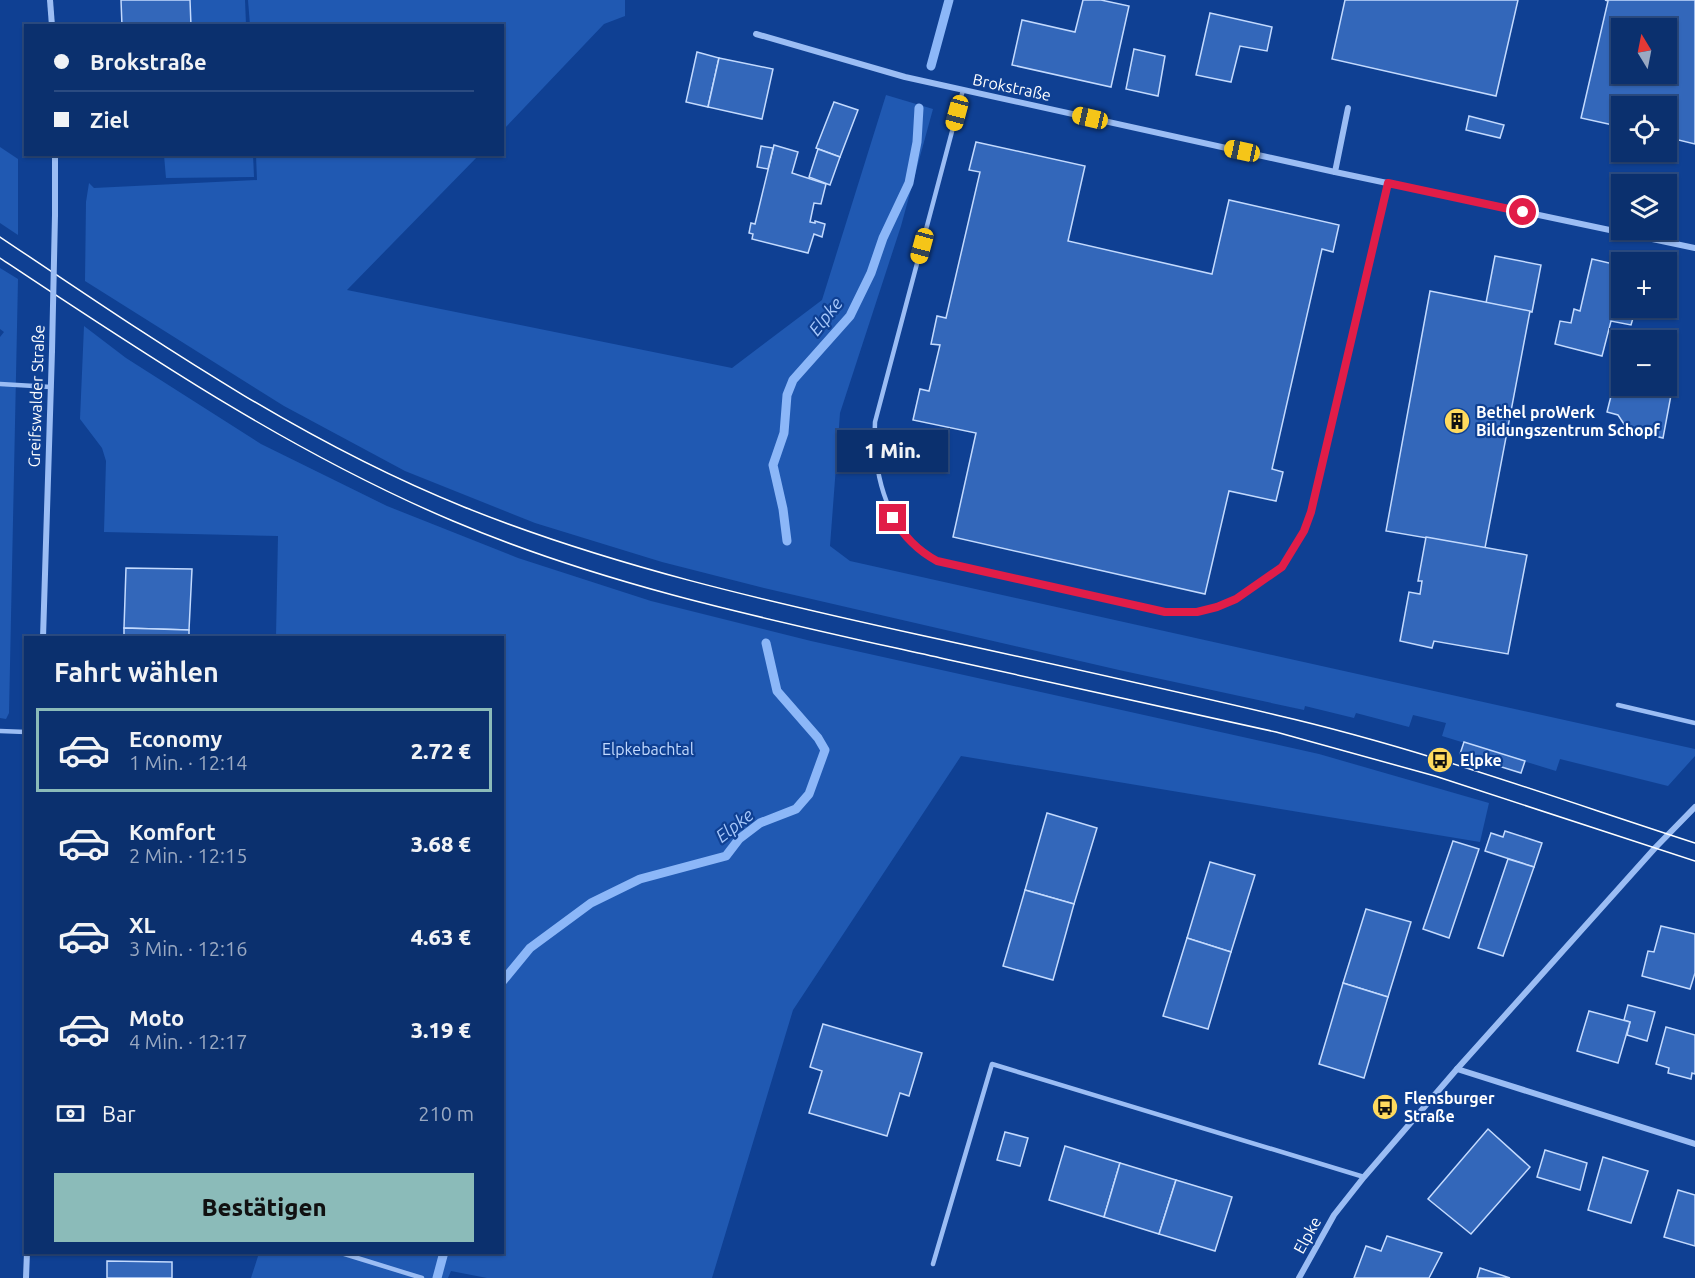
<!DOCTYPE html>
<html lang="de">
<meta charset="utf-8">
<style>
body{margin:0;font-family:Ubuntu,sans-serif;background:#193c76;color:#f1f3f6;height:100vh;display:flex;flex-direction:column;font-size:22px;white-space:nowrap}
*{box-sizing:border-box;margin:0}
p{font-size:20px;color:#9aa9c2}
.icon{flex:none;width:33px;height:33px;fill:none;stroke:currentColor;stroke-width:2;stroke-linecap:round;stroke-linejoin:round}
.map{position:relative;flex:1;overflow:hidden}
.side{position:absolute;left:24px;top:636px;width:480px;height:618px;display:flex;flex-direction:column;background:#0b306e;border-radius:0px;box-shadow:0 2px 4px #0004,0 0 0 2px #2b4b81}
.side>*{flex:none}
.top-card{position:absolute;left:24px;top:24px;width:480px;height:132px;border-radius:0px;box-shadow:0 2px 4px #0004,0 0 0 2px #2b4b81;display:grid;align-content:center;height:132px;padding:0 30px;background:#0b306e}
.needle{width:39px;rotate:350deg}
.tools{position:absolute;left:1611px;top:18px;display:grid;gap:12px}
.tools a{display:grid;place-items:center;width:66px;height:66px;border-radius:0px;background:#0b306e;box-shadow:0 2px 4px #0004,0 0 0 2px #2b4b81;font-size:30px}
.end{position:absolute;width:27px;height:27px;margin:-14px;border:8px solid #e11d48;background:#fff;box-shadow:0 0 0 3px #fff}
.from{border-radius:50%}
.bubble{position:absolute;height:42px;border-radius:0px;background:#0b306e;box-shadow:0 2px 4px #0004,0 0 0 2px #2b4b81;font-size:20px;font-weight:800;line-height:42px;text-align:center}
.car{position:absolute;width:18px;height:36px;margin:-18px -9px;border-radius:8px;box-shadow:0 0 4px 2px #0007;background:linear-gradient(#f5c518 24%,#345 0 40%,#f5c518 0 76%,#345 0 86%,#f5c518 0)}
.top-card b{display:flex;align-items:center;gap:21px;height:57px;font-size:22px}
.top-card b+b{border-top:2px solid #2b4b81}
.top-card i{width:15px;height:15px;background:#f1f3f6}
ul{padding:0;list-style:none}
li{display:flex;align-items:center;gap:18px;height:84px;margin:0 12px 9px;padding:0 18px;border:3px solid transparent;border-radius:0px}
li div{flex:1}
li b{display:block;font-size:22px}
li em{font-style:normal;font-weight:800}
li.current{border-color:#8bbbb9}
li>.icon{width:54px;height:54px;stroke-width:1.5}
h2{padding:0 30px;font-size:27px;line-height:72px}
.pay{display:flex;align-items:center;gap:15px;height:66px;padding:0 30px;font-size:22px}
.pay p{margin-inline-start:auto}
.cta{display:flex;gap:12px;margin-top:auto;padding:12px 30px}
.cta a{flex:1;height:69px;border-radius:0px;background:#8bbbb9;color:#111;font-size:24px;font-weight:800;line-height:69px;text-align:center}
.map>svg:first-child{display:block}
.green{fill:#2059b2}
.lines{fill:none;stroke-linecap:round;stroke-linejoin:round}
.stream{stroke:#8cb7f8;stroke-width:9}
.building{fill:#3367ba;stroke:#c3dafe;stroke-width:1.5;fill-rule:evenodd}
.service{stroke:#9bbdf4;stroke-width:4.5}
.minor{stroke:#9bbdf4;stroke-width:6}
.tram{stroke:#fff;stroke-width:1.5}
.minor-bridge{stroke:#9bbdf4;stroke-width:6}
.route{stroke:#e11d48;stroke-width:8}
.labels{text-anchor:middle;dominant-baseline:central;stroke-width:4.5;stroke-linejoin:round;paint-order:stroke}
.street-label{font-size:16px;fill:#fff;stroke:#0f4093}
.poi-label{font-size:16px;font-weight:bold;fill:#fff;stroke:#0f4093;text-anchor:start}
.park-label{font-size:16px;fill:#c3dafe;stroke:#0f4093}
.water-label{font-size:18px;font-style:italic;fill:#a7c8fb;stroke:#0f4093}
</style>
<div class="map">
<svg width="1695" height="1278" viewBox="0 0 1695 1278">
<rect width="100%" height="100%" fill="#0f4093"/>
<!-- green -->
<g class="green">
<path d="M190,0H245L246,25H191Z"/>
<path d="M248,0H625V16L604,24L503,130L502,26L250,25Z"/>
<path d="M886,95L933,109L901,226L840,413L830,546L850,561L1695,749V756L1668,786L1560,759L1556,771L1442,736L1446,723L1413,715L1409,727L1356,713L1354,718L1305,706L1304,710L1119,670L764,588L662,562L535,523L405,471L284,406L85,281L86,202L89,183L94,188L257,180L256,155H479L347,290L732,368L822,300Z"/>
<path d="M0,147L18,159V235L0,223Z"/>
<path d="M164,155H253L254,177L166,178Z"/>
<path d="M0,268L18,279L9,713L6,719L0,718V337L4,332L0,329Z"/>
<path d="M84,326L126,358L261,444L387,506L518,558L651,601L811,641L1319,754L1489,803L1480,842L961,756L793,1010L712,1278H487L451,1271L448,1278H251L259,1253L502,1252V638L276,637L278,536L104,532L106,461L102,448L80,419Z"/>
</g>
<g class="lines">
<!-- stream -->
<g class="stream">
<path d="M931,66L949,0"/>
<path d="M787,541L783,509L773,465L784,433L787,395L793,380L850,316L871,273L883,238L909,183L917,142L919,108"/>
<path d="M502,982L530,948L591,903L640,879L726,856L739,839L760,823L796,809L809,794L825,750L818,738L777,691L766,643"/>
<path d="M437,1278L444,1252"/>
</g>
</g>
<!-- building -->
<g class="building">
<path d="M121,0H190L191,26H122Z"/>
<path d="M1083,0H1101L1129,6L1111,87L1012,65L1022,20L1075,32Z"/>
<path d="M1345,0H1518L1496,96L1332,59Z"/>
<path d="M1605,0H1695V144L1666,137V106H1622V127L1581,118L1608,1ZM1622,28H1666V74H1622Z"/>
<path d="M1210,13L1272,27L1267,51L1240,46L1231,82L1196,75Z"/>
<path d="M1134,49L1165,56L1158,96L1126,89Z"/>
<path d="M697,52L719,58L708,107L686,102Z"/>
<path d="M719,58L773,69L762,119L708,107Z"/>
<path d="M834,102L858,110L840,157L816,148Z"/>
<path d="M1469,116L1504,125L1500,138L1466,130Z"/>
<path d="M976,142L1085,166L1068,241L1212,274L1229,200L1339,225L1333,252L1322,249L1272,469L1283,472L1276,501L1229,491L1205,594L953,537L976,433L913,420L920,389L929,391L940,345L931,344L937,316L946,318L980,172L969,170Z"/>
<path d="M774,145L798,152L792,173L826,184L821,204L814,203L810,222L815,223V221L825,224L822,237L814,234L808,253L752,239L753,234L749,233L751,223L755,224Z"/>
<path d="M761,146L773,148L768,169L757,167Z"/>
<path d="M818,149L840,157L830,185L809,177Z"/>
<path d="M1495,256L1541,265L1532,312L1486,303Z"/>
<path d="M1592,259L1622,266V308H1636L1631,325L1611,321L1602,356L1555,344L1560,321L1571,323L1574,309L1580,311Z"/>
<path d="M1430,291L1530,311L1485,548L1386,531Z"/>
<path d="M1619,384L1671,395L1663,438L1646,434L1645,437L1623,432L1624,424L1618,415L1607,412L1611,396L1616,397Z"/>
<path d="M1426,537L1527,555L1508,654L1434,641L1432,648L1400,641L1409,592L1420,594L1422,581H1418Z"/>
<path d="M126,568L192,569L189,630L124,628Z"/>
<path d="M124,628L189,630V638H124Z"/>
<path d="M1464,742L1525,761L1521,773L1460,754Z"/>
<path d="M1047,813L1097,828L1074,904L1025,890Z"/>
<path d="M1505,831L1542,843L1534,867L1485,851L1491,833L1503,837Z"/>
<path d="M1453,841L1479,849L1449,938L1423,929Z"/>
<path d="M1508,859L1534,867L1503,956L1478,948Z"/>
<path d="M1210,862L1255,875L1231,952L1187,938Z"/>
<path d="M1025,890L1074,904L1053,980L1003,966Z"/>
<path d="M1366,909L1411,922L1388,997L1343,983Z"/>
<path d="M1661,926L1695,934V973L1690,989L1642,976L1648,951L1654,952Z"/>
<path d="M1187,938L1231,952L1208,1029L1163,1016Z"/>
<path d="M1343,983L1388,997L1364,1078L1319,1064Z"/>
<path d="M1628,1005L1655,1012L1647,1041L1627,1035L1630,1022L1624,1020Z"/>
<path d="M1589,1011L1630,1022L1618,1063L1577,1051Z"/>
<path d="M823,1024L922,1053L909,1096L900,1093L887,1136L809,1113L822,1071L810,1067Z"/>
<path d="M1666,1027L1695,1035V1074L1692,1073L1691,1079L1668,1073L1669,1068L1656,1064Z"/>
<path d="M1488,1129L1530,1167L1471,1234L1428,1199Z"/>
<path d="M1005,1132L1028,1138L1020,1166L997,1160Z"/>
<path d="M1065,1146L1120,1163L1104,1217L1049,1200Z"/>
<path d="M1545,1150L1587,1163L1580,1190L1537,1177Z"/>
<path d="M1603,1157L1648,1171L1631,1223L1588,1210Z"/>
<path d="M1120,1163L1176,1180L1159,1234L1104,1217Z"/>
<path d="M1176,1180L1232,1197L1215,1251L1159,1234Z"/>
<path d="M1678,1190L1695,1195V1246L1664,1237Z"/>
<path d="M1387,1236L1442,1253L1429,1278H1354L1366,1246L1381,1251Z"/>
<path d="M107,1261L172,1262V1278H107Z"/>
<path d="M1480,1268L1510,1278H1477Z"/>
</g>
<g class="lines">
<!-- service -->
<g class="service">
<path d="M963,90L875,422C873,477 887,532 937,561L1165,612H1197L1217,607L1236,599L1282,567L1304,531L1311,512L1388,183"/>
<path d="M0,384L51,387"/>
<path d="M1618,705L1695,723"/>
<path d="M0,731L26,732"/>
<path d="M338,1252L422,1278"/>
<path d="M933,1264L992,1064L1364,1177"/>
</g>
<!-- minor -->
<g class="minor">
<path d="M50,0L52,26"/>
<path d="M756,34L905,77L1335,172"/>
<path d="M1348,108L1335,172L1695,248"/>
<path d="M55,154V215"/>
<path d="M43,638L52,351"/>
<path d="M1457,1069L1695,1144"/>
<path d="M26,1278L27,1252"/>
<path d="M1299,1278L1334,1215L1364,1177L1457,1069L1655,848L1695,807"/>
</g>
<!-- tram -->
<g class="tram">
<path d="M0,237C148,336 297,440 464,507C611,566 766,601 920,635C1039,661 1158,687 1276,715C1419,748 1556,798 1695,843"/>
<path d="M0,258C146,355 292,453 453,521C611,588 780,622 945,659C1056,683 1166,708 1276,732L1435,776L1695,861"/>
</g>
<!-- minor-bridge -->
<path class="minor-bridge" d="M52,351L55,215"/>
</g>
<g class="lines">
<!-- route -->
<path class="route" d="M893,518C905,537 917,550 937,561L1165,612H1197L1217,607L1236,599L1282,567L1304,531L1311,512L1388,183L1523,212"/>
</g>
<!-- icons -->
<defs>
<g id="building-disc" transform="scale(1.35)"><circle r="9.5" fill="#ffda5e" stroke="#0f4093"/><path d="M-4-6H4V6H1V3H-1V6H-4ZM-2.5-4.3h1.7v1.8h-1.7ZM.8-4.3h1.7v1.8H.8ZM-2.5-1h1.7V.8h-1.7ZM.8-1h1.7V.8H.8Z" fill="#111"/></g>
<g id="bus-disc" transform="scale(1.35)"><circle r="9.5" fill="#ffda5e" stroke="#0f4093"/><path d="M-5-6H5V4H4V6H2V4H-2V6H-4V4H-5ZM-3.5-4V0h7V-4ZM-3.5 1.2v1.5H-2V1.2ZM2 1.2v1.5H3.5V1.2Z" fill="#111"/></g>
</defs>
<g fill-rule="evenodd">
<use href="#building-disc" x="1457" y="421"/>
<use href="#bus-disc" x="1440" y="760"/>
<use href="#bus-disc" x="1385" y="1107"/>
</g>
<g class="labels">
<!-- street labels -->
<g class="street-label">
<text transform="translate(1012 87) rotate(12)">Brokstraße</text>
<text transform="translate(36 396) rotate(-88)">Greifswalder Straße</text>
<text transform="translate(1307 1235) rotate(-61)">Elpke</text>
</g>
<!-- poi labels -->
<g class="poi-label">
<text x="1476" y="412">Bethel proWerk<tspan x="1476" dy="18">Bildungszentrum Schopf</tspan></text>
<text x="1460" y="760">Elpke</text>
<text x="1404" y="1098">Flensburger<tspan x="1404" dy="18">Straße</tspan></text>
</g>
<!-- park labels -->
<g class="park-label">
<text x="648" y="749">Elpkebachtal</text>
</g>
<!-- water labels -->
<g class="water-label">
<text transform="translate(825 316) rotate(-52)">Elpke</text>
<text transform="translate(734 825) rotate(-38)">Elpke</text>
</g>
</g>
</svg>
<div class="tools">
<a><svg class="needle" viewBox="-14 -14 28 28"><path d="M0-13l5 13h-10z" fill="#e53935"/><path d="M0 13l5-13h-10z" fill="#9aa9c2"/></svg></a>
<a><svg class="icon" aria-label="locate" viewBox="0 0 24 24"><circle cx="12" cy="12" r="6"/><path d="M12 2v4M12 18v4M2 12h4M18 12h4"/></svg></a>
<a><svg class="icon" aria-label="layers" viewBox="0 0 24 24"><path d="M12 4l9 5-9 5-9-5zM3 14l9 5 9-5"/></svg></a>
<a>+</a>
<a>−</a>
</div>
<i class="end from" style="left:1523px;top:212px"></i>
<i class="end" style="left:893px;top:518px"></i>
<div class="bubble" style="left:837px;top:430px;width:111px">1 Min.</div>
<i class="car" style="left:957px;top:113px;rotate:195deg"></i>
<i class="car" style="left:1090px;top:118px;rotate:283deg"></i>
<i class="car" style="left:1242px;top:151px;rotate:282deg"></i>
<i class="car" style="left:922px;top:246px;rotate:195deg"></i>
<div class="top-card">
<b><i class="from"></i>Brokstraße</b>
<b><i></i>Ziel</b>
</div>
<section class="side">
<h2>Fahrt wählen</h2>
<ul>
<li class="current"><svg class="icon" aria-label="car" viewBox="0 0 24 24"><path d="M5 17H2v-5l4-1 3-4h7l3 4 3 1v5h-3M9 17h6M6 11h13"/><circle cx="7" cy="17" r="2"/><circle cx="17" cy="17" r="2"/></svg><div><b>Economy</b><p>1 Min. · 12:14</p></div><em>2.72 €</em></li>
<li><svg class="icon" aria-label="car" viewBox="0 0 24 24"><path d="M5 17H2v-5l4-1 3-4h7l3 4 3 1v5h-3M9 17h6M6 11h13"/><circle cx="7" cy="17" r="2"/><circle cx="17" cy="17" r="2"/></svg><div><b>Komfort</b><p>2 Min. · 12:15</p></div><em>3.68 €</em></li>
<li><svg class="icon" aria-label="car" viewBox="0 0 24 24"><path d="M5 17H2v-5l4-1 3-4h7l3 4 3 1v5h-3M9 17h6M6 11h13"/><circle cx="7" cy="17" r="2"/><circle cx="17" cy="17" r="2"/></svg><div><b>XL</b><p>3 Min. · 12:16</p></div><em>4.63 €</em></li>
<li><svg class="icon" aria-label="car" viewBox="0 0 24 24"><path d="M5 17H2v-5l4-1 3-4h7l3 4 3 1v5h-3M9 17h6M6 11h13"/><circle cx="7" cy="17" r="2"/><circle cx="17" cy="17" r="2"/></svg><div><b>Moto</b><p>4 Min. · 12:17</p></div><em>3.19 €</em></li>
</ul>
<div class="pay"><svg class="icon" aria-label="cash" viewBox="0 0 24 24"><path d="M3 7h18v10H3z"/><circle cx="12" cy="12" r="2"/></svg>Bar<p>210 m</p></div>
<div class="cta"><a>Bestätigen</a></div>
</section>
</div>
